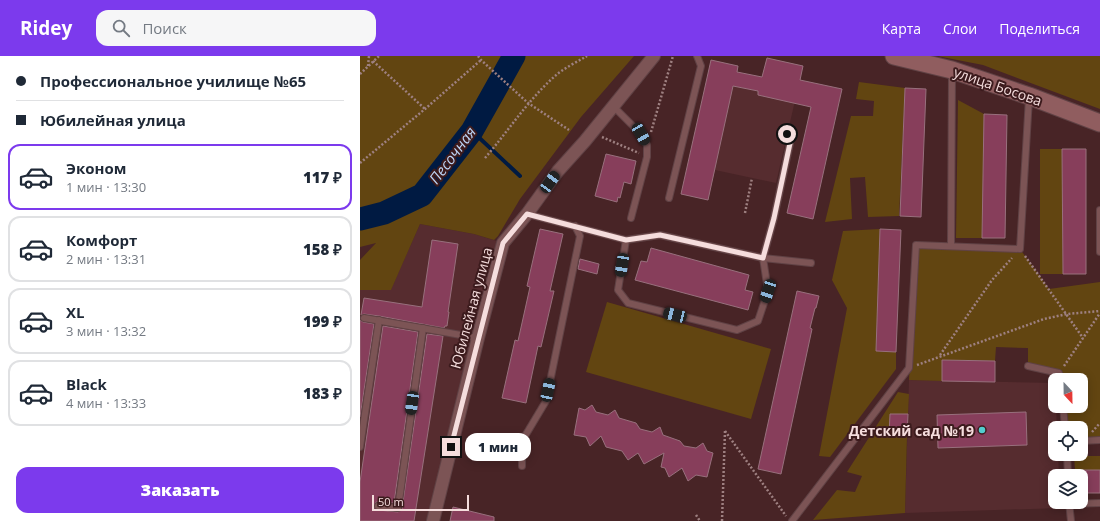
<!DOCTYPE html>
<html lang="ru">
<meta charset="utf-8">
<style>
body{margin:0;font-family:"Open Sans",sans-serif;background:#f6f6f7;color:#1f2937;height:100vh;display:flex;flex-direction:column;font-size:15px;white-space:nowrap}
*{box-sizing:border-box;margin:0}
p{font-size:13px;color:#747a83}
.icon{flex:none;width:22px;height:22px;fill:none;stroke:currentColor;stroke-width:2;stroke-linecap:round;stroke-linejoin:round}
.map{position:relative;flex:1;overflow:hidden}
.drawer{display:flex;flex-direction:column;background:#fff;width:360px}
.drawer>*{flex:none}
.guide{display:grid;align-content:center;height:88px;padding:0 16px;background:#fff}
.needle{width:26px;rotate:158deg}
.buttons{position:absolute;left:688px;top:317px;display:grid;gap:8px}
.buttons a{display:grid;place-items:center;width:40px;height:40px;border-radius:8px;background:#fff;box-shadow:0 2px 10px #0003;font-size:20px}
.scale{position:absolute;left:12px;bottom:10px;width:97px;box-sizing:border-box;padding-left:4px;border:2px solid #f5dddd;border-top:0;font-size:11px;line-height:14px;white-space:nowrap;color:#f5dddd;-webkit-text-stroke:3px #3c1b1d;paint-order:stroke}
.end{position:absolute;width:18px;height:18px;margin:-9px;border:5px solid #f5dddd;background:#111;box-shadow:0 0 0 2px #111}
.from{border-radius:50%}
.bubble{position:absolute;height:28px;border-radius:12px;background:#fff;box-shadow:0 2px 10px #0003;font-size:13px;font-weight:800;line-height:28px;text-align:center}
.car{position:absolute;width:12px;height:24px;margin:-12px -6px;border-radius:5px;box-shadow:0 0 3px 1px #0007;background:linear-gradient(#222 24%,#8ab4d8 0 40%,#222 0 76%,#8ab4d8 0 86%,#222 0)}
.guide b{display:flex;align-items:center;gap:14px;height:38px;font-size:15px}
.guide b+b{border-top:1px solid #e0e1e3}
.guide i{width:10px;height:10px;background:#1f2937}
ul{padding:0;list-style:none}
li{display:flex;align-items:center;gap:12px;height:66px;margin:0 8px 6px;padding:0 8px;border:2px solid #e0e1e3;border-radius:12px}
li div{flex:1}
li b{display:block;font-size:15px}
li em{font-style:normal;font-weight:800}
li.on{border-color:#7c3aed}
li>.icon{width:36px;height:36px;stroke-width:1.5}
.action{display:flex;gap:8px;margin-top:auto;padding:8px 16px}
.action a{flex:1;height:46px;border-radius:12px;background:#7c3aed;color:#fff;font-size:16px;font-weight:800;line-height:46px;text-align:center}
header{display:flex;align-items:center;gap:24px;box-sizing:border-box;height:56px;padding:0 20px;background:#7c3aed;color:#fff}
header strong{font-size:19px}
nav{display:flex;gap:22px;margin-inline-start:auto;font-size:14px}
.search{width:280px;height:36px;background:#f6f6f7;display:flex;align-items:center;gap:10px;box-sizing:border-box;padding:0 14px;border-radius:12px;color:#747a83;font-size:15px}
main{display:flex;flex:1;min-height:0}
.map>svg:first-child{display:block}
.built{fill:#562c2f}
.green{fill:#624511}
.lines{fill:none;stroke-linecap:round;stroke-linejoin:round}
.stream{stroke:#001a42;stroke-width:4}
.river{stroke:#001a42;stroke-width:23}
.building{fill:#873e5b;stroke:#98707d}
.lane-casing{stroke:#604245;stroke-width:8}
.street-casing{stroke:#604245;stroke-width:14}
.secondary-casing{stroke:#604245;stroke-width:19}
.path{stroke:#9e8081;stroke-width:2.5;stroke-dasharray:2 2;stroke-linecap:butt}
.lane{stroke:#7c5455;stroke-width:6}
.street{stroke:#7c5455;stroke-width:12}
.secondary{stroke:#905d5f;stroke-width:17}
.route{stroke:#f5dddd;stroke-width:5}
.poi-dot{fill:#52cdcf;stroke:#3c1b1d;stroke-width:1.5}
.labels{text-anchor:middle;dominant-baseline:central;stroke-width:4;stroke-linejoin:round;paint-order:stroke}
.street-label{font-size:14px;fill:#f5dddd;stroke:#3c1b1d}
.poi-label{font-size:14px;font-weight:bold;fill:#f5dddd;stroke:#3c1b1d;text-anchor:end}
.water-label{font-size:15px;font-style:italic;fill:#bdd5f7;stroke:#3c1b1d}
</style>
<header>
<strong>Ridey</strong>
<div class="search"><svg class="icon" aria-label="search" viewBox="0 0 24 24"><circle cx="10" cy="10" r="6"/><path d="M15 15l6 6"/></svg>Поиск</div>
<nav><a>Карта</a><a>Слои</a><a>Поделиться</a></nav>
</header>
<main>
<section class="drawer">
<div class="guide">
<b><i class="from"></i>Профессиональное училище №65</b>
<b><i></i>Юбилейная улица</b>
</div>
<ul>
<li class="on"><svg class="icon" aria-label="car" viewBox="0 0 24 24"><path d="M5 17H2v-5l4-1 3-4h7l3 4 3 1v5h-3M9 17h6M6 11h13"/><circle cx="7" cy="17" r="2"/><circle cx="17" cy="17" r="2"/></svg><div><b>Эконом</b><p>1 мин · 13:30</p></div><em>117 ₽</em></li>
<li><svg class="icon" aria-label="car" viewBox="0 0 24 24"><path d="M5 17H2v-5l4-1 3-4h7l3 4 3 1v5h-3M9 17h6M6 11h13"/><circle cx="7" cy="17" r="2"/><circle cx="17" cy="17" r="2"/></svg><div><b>Комфорт</b><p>2 мин · 13:31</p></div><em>158 ₽</em></li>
<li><svg class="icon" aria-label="car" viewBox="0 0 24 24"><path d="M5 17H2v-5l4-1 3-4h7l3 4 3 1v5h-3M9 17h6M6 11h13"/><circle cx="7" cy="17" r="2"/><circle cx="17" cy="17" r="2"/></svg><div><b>XL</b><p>3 мин · 13:32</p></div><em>199 ₽</em></li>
<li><svg class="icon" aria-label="car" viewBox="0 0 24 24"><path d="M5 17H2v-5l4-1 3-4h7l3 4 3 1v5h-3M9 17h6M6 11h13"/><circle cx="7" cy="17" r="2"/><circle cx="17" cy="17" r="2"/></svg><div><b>Black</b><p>4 мин · 13:33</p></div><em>183 ₽</em></li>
</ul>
<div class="action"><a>Заказать</a></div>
</section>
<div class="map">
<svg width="740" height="465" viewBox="0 0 740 465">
<rect width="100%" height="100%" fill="#482426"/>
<!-- built -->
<g class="built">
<path d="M407,2L443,10L416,127L355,114L348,144L321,138L351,4L378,10L377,16L402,21Z"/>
<path d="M60,168L114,178L143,187L73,465H0V234L31,233Z"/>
<path d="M549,324L695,327L697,372H695V398H698L699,420H695V446H700V452L545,457Z"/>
</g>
<!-- green -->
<g class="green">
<path d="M0,0H274L221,61L160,143L138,180L134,184L114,178L60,168L31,234H0V204L16,187L0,191Z"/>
<path d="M577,0H740V53L623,9Z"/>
<path d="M499,26L545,32L539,160L508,161L505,121L490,122L492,163L465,166L491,60H513L514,45L496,43Z"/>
<path d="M598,44L624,58L622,182H596Z"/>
<path d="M680,93H702L703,218H680Z"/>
<path d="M520,173L516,295L536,296V313L470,401L459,400L487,252L472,224L483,175Z"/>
<path d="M556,189L660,193L689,233L740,226V384L721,385V372H705L703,350H721V324H700L699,317L668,310V292L636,291L635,305L582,304V325L549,324Z"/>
<path d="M247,246L411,293L391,363L226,316Z"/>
<path d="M538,336L549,338L548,358H530L529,379L547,380L545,457L453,464L477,434L495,436L502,420L487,416Z"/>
<path d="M714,400H740V414H715Z"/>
</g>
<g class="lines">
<!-- stream -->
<path class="stream" d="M112,75L160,120"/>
<!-- river -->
<path class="river" d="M0,163L24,157L62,139L112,75L154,0"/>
</g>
<!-- building -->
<g class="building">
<path d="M407,2L443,10L440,24L482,33L453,163L427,157L451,51L398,39V35L373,30L348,144L321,138L351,4L378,10L377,16L402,21Z"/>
<path d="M545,32L566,33L561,161L540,160Z"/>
<path d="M624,58L647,59L645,182H622Z"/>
<path d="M702,93H726V218H703Z"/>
<path d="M246,98L276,105L271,128L264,126L260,142L258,141L257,146L235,140Z"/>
<path d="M180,173L203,178L190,235H194L181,291L178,290L166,347L142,342L155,284L158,285L170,231L167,230Z"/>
<path d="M520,173L541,174L536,296L516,295Z"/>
<path d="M72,184L98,188L88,256H89L87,270H85L84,272L19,260L4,258L1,259L4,242L62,251Z"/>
<path d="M291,192L389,219L385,234L393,236L388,254L275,224L281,205L287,206Z"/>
<path d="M220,203L239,208L237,218L218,213Z"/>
<path d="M437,235L459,240L456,252H455L450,272L452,273L421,418L398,413Z"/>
<path d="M0,264L3,266L14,268L0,361Z"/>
<path d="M23,270L58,276L34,447L16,446L14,451L18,454L38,456L42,453L67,278L83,280L54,465H0V426Z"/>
<path d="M582,304L635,305V326L582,325Z"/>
<path d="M232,349L236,356L248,359L255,354L259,362L276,367L280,373L292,376L300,371L303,379L320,385L324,390L336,392L343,387L347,395L353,397L347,421L336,419L328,425L322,412L309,421L305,412L301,411L304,397L284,408L278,397L268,404L262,395L246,391L241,380L230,390L226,381L214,379L219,352L225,354Z"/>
<path d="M666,356L667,389L578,392L577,359Z"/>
<path d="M530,358H548L547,380L529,379Z"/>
<rect x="721" y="414" width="19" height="23"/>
<path d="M93,451L134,461V465H90Z"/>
</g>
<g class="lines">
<!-- lane casing -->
<g class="lane-casing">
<g id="lane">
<path d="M253,50L281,78L287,89V101L271,162"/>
<path d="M309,142L341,10L337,0"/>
<path d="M740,154V196"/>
<path d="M167,158L266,184L300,179L403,202L451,207"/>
<path d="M266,184L258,234L268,247L377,274L398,265L408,235L403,202L414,162L432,78L427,77"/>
<path d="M591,190L592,16"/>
<path d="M4,262L118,282"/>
<path d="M668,310L699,317L700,324"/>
<path d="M703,350L705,372"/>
<path d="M721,385L740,384"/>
<path d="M0,391L19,264"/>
<path d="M707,398L708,420"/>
<path d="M162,410V385L186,345L220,180L215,170"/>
<path d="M709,446L711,465"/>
<path d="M709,448L740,447"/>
<path d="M18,450L38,452L63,272"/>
<path d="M432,465L549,312L556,189L660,193L669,42"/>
</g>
</g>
<!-- street casing -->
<g class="street-casing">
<path id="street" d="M73,465L118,282L143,187L167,158L198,115L225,85L294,0"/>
</g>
<!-- secondary casing -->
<g class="secondary-casing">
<path id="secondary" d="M534,0L592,14L669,40L740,67"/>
</g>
<!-- path -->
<g class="path">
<path d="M118,0L121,4L168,47L209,74"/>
<path d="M13,5L65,53"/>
<path d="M8,10L9,0"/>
<path d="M0,18L19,0"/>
<path d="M291,76L313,0"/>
<path d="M242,81L279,97"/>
<path d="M125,102C149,74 168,44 195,20C204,12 217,6 227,0"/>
<path d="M0,107L65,53L121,4"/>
<path d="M385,157L392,122"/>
<path d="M665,200L723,282"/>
<path d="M580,299L632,224L652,202"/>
<path d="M557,309L684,263L707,258L740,255"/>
<path d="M704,310L740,257"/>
<path d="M365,375L426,460"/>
<path d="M732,376L740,367"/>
<path d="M336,459L340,465"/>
<path d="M362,465L365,375"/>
</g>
<!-- lane -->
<use href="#lane" class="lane"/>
<!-- street -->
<use href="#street" class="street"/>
<!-- secondary -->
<use href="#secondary" class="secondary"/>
</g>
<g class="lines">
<!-- route -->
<path class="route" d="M91,391L143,187L167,158L266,184L300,179L403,202L414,162L432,78H427"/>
</g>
<!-- markers -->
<circle class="poi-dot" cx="622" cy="374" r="4"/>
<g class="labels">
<!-- street labels -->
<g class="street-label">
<text transform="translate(638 30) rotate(19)">улица Босова</text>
<text transform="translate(111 252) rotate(-75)">Юбилейная улица</text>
</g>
<!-- poi labels -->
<g class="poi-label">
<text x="614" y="374">Детский сад №19</text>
</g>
<!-- water labels -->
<g class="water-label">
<text transform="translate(92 99) rotate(-53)">Песочная</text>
</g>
</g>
</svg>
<div class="buttons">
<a><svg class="needle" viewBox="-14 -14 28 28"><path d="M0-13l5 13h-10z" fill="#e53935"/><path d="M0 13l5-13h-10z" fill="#747a83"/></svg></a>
<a><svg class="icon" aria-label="locate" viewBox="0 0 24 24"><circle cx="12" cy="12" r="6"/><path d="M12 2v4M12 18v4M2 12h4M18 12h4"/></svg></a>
<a><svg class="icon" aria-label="layers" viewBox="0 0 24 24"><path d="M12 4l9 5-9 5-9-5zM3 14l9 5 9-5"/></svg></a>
</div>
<div class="scale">50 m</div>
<i class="end from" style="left:427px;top:78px"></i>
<i class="end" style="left:91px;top:391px"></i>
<div class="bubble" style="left:105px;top:377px;width:66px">1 мин</div>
<i class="car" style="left:281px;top:78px;rotate:150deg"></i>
<i class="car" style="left:190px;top:126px;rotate:36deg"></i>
<i class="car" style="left:262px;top:209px;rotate:189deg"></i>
<i class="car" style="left:408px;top:235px;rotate:198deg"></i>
<i class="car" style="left:315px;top:259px;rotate:284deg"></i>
<i class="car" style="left:188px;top:334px;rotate:12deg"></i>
<i class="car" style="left:52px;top:347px;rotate:188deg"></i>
</div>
</main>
